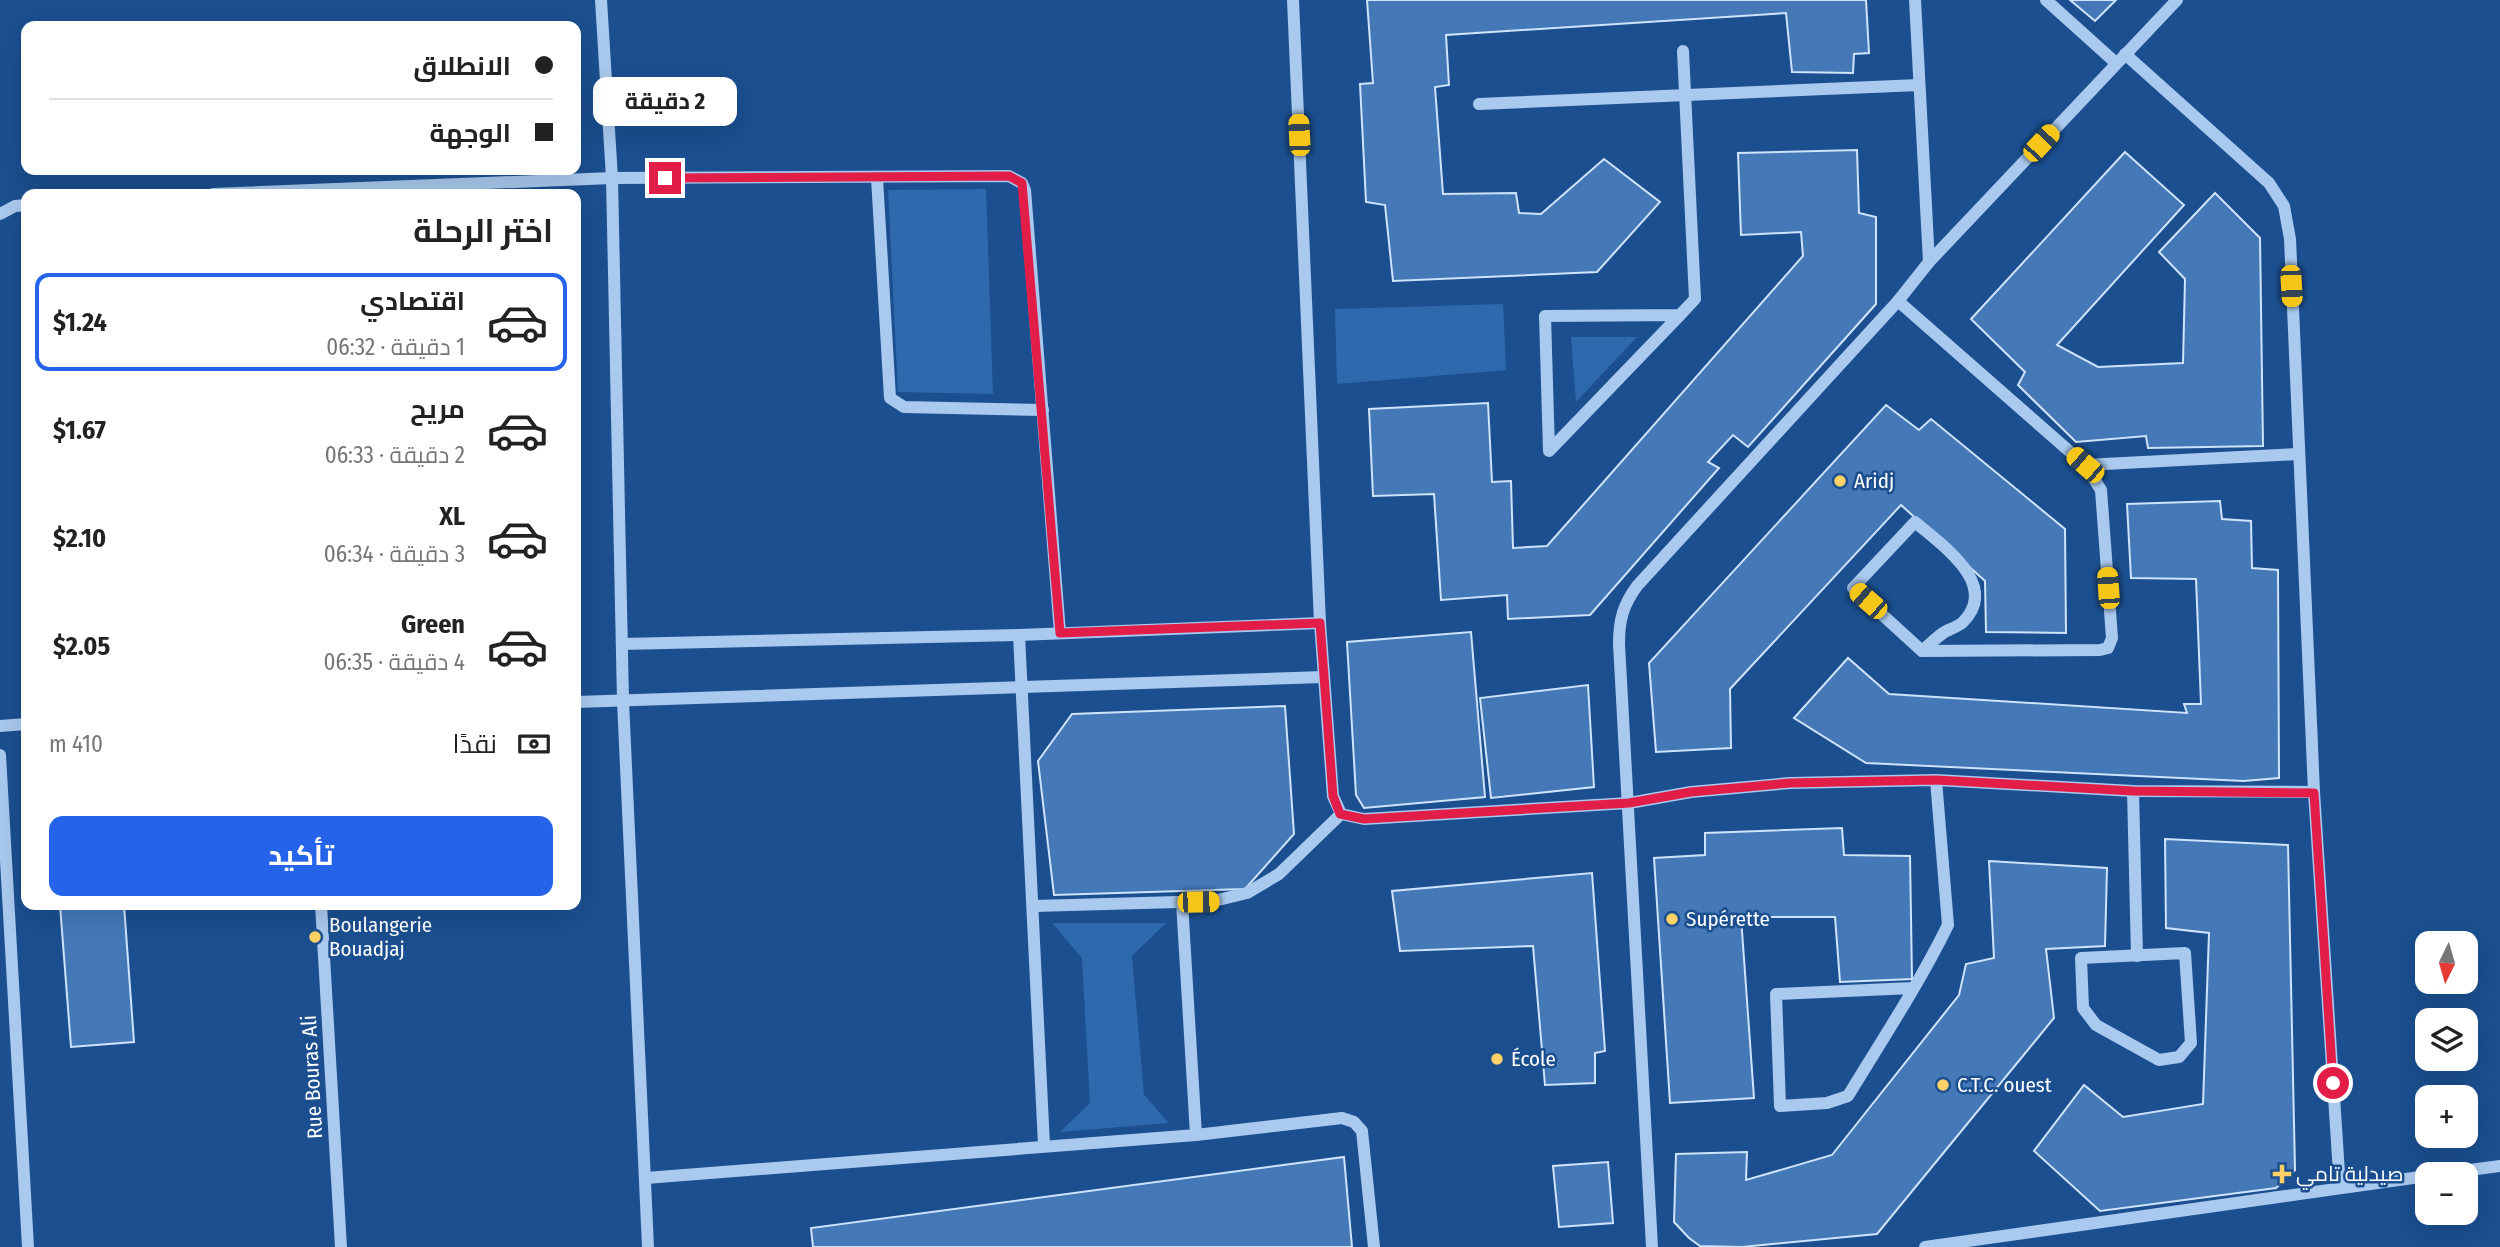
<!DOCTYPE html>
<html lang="ar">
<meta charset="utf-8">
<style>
body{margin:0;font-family:"Fira Sans Condensed",Cairo,sans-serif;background:#f2f2f2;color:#222;direction:rtl;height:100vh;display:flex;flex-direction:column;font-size:26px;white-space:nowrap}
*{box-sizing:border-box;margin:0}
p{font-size:23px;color:#767676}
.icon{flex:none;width:38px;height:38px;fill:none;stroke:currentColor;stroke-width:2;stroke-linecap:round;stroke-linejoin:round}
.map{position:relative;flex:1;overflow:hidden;direction:ltr}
.side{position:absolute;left:21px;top:189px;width:560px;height:721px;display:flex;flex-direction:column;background:#fff;border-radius:14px;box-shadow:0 7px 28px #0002;direction:rtl}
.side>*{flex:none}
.top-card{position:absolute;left:21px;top:21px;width:560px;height:154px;border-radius:14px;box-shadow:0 7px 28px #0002;direction:rtl;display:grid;align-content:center;height:154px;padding:0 28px;background:#fff}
.needle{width:46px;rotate:185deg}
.buttons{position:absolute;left:2415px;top:931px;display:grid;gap:14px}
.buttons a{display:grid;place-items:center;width:63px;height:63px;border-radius:14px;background:#fff;box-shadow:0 7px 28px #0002;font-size:35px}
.end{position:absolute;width:32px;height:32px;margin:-16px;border:9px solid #e11d48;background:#fff;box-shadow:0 0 0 4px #fff}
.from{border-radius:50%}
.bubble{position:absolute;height:49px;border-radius:14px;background:#fff;box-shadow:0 7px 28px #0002;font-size:23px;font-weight:700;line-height:49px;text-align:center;direction:rtl}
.car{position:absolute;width:21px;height:42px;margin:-21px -10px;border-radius:9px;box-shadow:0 0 5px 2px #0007;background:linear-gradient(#f5c518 24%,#345 0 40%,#f5c518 0 76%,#345 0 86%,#f5c518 0)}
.top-card b{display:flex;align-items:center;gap:24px;height:66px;font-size:26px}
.top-card b+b{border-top:2px solid #e0e0e0}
.top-card i{width:18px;height:18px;background:#222}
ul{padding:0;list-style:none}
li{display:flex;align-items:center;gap:21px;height:98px;margin:0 14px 10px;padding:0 14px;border:4px solid transparent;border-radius:14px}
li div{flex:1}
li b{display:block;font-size:26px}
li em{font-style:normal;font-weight:700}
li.active{border-color:#2563eb}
li>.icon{width:63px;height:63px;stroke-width:1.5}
h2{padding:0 28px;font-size:32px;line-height:84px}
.pay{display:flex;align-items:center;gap:18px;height:77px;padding:0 28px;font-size:26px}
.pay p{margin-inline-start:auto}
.button{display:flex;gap:14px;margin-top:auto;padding:14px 28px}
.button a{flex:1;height:80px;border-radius:14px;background:#2563eb;color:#fff;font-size:28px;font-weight:700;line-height:80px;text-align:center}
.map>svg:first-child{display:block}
.green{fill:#2e69ad}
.building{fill:#4478b7;stroke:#cfe3fa;stroke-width:2}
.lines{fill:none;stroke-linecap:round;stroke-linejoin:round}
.minor{stroke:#a9c9ee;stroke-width:12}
.route{stroke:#e11d48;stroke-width:9}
.poi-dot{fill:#ffd166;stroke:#1b4f8f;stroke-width:2.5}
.labels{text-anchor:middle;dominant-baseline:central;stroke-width:5;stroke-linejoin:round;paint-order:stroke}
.poi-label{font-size:21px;fill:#fff;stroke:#1b4f8f;text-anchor:start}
.street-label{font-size:21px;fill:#fff;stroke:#1b4f8f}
</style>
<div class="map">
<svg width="2500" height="1247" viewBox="0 0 2500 1247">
<rect width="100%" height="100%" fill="#1b4f8f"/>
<!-- green -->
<g class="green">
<path d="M986,189L993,394L898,392L888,190Z"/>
<path d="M1503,304L1506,370L1337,384L1335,309Z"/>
<path d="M1571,337H1637L1576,402Z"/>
<path d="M1052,923H1166L1132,956L1144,1095L1169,1123L1060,1132L1090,1103L1082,958Z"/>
</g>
<!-- building -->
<g class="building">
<path d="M1367,0H1866L1869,53L1854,54L1853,73L1792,72L1786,13L1446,35L1449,85L1435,87L1443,194L1516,193L1519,213L1541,214L1604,159L1660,202L1597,272L1393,281L1385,205L1366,202L1360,84L1373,83Z"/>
<path d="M2070,0H2116L2095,21Z"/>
<path d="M1857,150L1859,213L1876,217V304L1748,447L1733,435L1708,462L1719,468L1590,615L1508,619L1507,595L1441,600L1434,494L1373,496L1369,409L1488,403L1492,482L1511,481L1513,548L1547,546L1803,256L1801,232L1741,235L1738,153Z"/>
<path d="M2125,152L2184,205L2057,345L2098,367L2183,363L2185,279L2159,252L2215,193L2260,238L2263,446L2148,448L2146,436L2076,442L2018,385L2025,372L1971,319Z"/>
<path d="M1886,405L1919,430L1931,419L2065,529L2066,633L1986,632L1985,581L1901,505L1730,689L1731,748L1656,752L1649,663Z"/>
<path d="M2220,501L2222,519L2251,521L2252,568L2278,570L2279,778L2244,781L1866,763L1794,718L1848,658L1889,694L2187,713L2184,704H2201L2196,579L2131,578L2127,504Z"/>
<path d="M1471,632L1485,797L1364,808L1356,795L1347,642Z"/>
<path d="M1588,685L1594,787L1491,798L1480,698Z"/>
<path d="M1285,706L1294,834L1245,889L1054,895L1038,761L1072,714Z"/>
<path d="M1842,828L1844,855L1910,856L1912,979L1840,982L1835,917H1741L1754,1098L1670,1103L1654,858L1705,855V833Z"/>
<path d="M2165,839L2288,845L2295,1170L2276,1188L2100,1211L2034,1151L2084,1085L2123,1117L2203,1104L2209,933L2166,928Z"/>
<path d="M1989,861L2107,868L2105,946L2046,949L2054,1018L1877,1234L1742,1247L1700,1246L1689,1238L1674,1222L1676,1154L1747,1152L1746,1180L1832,1155L1959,995L1966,964L1994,958Z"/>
<path d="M1592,873L1605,1051L1595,1053V1083L1545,1085L1533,946L1400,951L1392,891Z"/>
<path d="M60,905H124L134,1042L71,1047Z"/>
<path d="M1344,1157L1352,1247H813L811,1228Z"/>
<path d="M1608,1162L1613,1223L1559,1227L1553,1166Z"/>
</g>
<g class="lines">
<!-- minor -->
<g class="minor">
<path d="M601,0L612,178L623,701L648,1247"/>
<path d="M1293,0L1320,623L1333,796L1341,814L1364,819L1629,803L1691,792L1790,783L1936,780L2133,791L2314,792"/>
<path d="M1915,0L1929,262"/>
<path d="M2046,0L2116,63"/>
<path d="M2125,54L2269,183L2284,206L2290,239L2314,792L2340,1188"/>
<path d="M1479,104L1919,85"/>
<path d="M877,178L890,398L904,407L1043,410"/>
<path d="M213,194L612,178L1009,176L1022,183L1025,190L1060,633"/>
<path d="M0,214L15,206L26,205"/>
<path d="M1898,301L2085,465L2101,490L2112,638L2108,648L2100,650L1922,651"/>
<path d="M1680,315L1545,316L1549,451L1680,315L1695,299L1683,51"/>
<path d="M2085,465L2298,454"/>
<path d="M1915,522C1940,544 2001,584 1963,622C1958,627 1949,629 1943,633C1936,638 1929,645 1922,651L1853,588Z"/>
<path d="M1019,635L1044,1145"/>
<path d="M622,644L1019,635L1320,623"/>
<path d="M576,702L1324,677"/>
<path d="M0,726L26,724"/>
<path d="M0,755L28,1247"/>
<path d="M2133,791L2137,956"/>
<path d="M1182,902L1196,1135"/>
<path d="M321,905L341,1247"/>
<path d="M1034,906L1214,901L1247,893L1279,874L1341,814"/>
<path d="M2185,953L2191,1043L2179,1057L2159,1060L2096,1025L2083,1008L2081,958Z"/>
<path d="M1913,988L1776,994L1780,1106L1827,1103L1848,1096C1882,1040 1919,984 1948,925L1936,780"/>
<path d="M2440,1174L2500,1166"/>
<path d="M646,1178L1196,1135L1342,1118L1354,1122L1362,1131L1374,1247"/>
<path d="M1652,1247L1619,644C1619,620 1623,605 1637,586L1898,301L1929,262L2177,0"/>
<path d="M1925,1247L2427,1176"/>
</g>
</g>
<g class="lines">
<!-- route -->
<path class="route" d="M665,178L1009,176L1022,183L1060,633L1320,623L1333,796L1340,814L1364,819L1629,803L1691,792L1790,783L1936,780L2133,791L2314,793L2333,1083"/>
</g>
<!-- markers -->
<g class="poi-dot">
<circle cx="1840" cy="481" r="7"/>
<circle cx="1672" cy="919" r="7"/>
<circle cx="315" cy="937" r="7"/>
<circle cx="1497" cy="1059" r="7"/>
<circle cx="1943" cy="1085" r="7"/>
<path d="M2278.5 1163.5h7v7h7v7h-7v7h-7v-7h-7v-7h7z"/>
</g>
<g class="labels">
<!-- poi labels -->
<g class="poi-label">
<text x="1854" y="481">Aridj</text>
<text x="1686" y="919">Supérette</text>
<text x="329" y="925">Boulangerie<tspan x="329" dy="24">Bouadjaj</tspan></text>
<text x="1511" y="1059">École</text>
<text x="1957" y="1085">C.T.C. ouest</text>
<text x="2296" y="1174">صيدلية تامي</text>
</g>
<!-- street labels -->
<g class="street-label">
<text transform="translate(312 1077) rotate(-93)">Rue Bouras Ali</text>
</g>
</g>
</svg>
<div class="buttons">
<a><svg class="needle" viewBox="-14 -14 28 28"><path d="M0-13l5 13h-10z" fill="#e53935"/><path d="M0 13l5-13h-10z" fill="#767676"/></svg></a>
<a><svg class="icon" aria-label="layers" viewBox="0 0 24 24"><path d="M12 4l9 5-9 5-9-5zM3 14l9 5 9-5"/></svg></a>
<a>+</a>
<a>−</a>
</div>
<i class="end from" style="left:2333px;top:1083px"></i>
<i class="end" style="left:665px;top:178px"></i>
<div class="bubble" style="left:593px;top:77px;width:144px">2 دقيقة</div>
<i class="car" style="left:1299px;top:135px;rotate:357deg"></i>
<i class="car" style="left:2041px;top:143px;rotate:43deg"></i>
<i class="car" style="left:2291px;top:286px;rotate:177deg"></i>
<i class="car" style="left:2085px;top:465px;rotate:311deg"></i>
<i class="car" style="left:2108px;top:588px;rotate:356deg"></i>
<i class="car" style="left:1868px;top:601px;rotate:311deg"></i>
<i class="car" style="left:1198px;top:902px;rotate:89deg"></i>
<div class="top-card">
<b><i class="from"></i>الانطلاق</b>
<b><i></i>الوجهة</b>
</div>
<section class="side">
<h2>اختر الرحلة</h2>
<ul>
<li class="active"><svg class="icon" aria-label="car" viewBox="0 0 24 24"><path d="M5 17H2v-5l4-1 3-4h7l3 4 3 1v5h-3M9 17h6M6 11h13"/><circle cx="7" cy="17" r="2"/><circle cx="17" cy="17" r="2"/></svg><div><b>اقتصادي</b><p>1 دقيقة · 06:32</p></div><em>$1.24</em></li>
<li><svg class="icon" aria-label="car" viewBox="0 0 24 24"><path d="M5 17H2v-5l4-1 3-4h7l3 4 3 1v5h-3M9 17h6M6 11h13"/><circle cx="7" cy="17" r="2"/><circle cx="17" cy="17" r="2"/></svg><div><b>مريح</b><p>2 دقيقة · 06:33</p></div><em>$1.67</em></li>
<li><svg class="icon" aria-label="car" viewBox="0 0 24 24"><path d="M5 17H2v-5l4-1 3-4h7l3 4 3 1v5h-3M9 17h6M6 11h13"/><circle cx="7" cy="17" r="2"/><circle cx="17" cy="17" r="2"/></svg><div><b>XL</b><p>3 دقيقة · 06:34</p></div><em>$2.10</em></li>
<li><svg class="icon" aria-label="car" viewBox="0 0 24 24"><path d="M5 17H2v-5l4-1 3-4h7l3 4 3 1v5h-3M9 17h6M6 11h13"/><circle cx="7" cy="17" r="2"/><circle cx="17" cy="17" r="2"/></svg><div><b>Green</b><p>4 دقيقة · 06:35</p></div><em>$2.05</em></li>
</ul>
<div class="pay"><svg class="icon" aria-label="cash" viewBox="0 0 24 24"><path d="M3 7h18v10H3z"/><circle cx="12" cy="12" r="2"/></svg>نقدًا<p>410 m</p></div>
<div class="button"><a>تأكيد</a></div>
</section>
</div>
